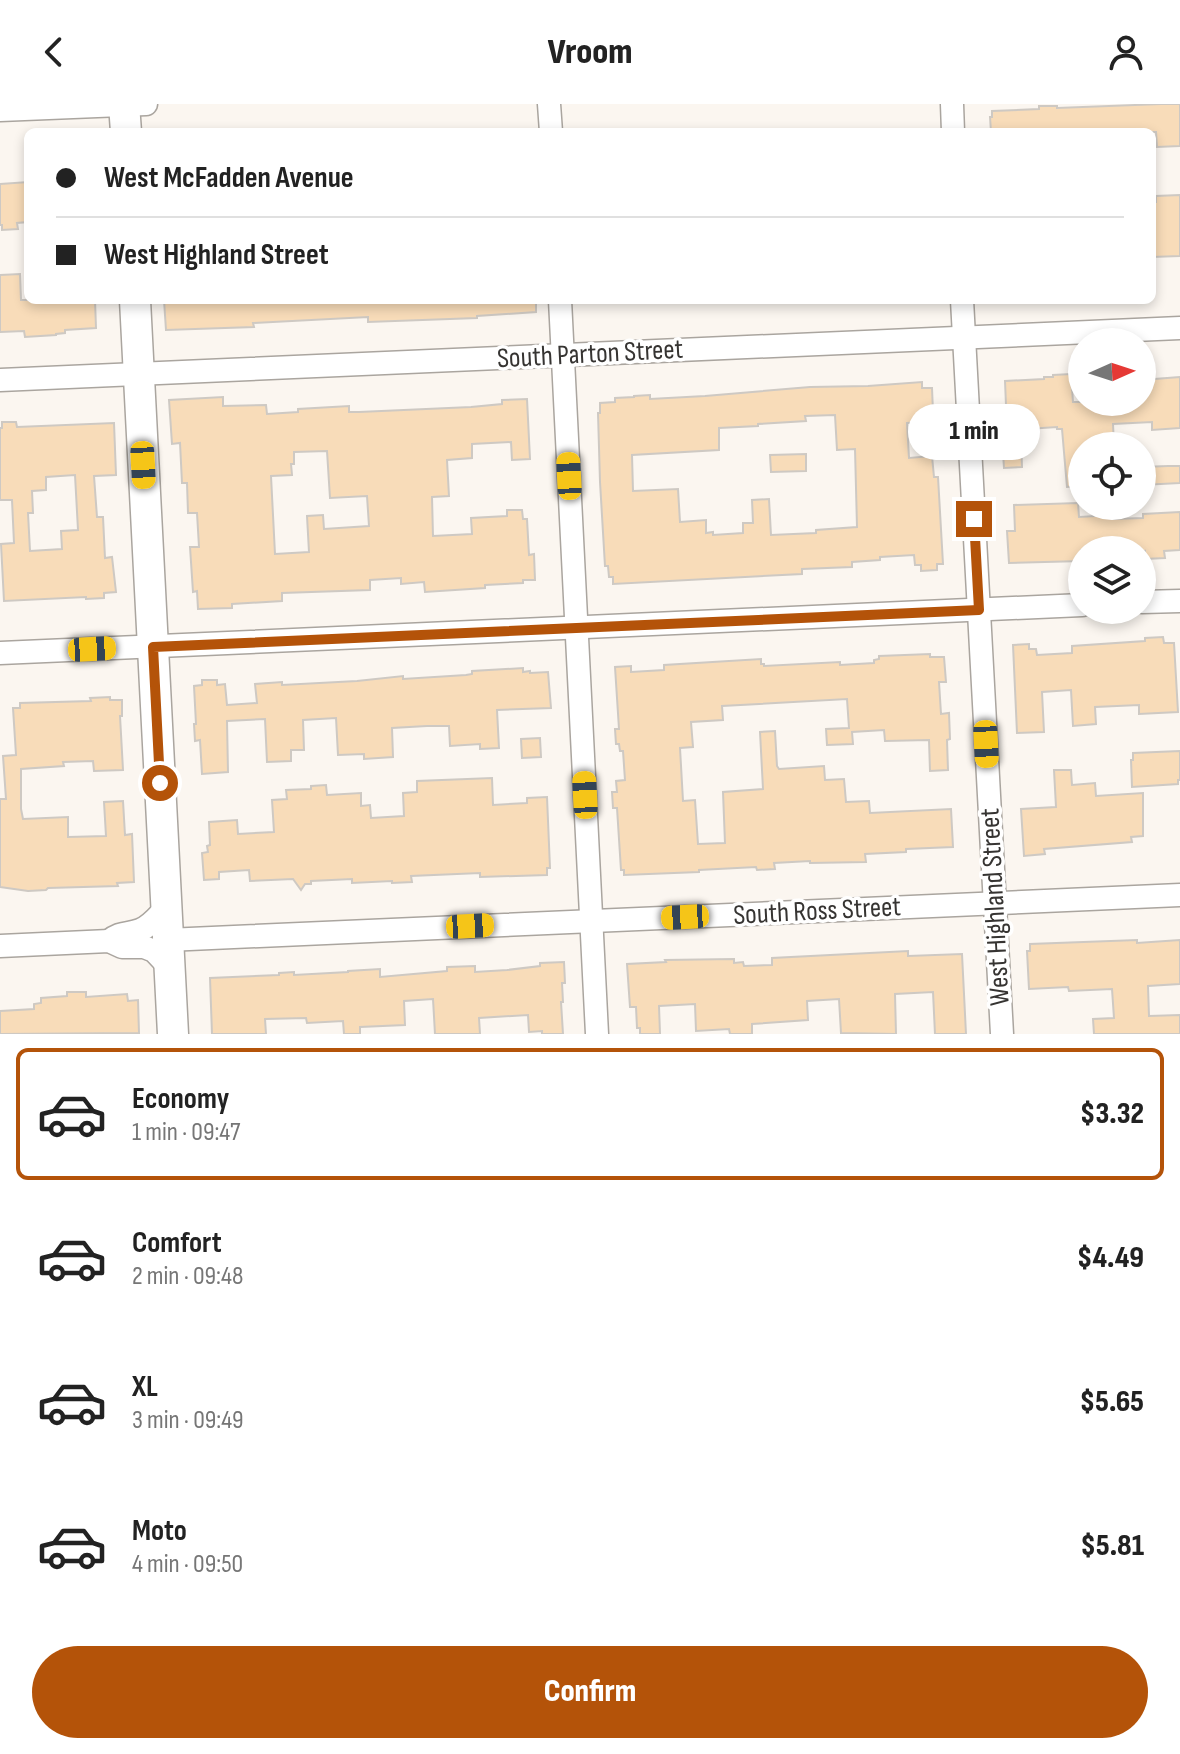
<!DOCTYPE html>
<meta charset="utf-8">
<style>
body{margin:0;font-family:"Sofia Sans Condensed",sans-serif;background:#f6f6f6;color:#222;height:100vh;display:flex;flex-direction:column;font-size:30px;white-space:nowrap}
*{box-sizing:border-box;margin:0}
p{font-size:26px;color:#767676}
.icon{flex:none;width:44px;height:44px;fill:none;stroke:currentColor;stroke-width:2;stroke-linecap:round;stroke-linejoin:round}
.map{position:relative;height:930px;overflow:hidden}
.panel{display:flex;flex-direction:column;background:#fff;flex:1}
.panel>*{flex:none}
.guide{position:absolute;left:24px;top:24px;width:1132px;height:176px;border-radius:12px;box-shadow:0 4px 12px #0003;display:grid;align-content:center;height:176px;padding:0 32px;background:#fff}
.needle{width:52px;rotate:87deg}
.tools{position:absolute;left:1068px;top:224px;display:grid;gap:16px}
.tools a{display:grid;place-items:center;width:88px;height:88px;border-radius:50%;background:#fff;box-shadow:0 4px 12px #0003;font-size:40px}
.end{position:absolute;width:36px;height:36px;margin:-18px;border:10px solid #b45309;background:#fff;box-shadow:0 0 0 4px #fff}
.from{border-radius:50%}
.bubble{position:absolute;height:56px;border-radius:28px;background:#fff;box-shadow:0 4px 12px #0003;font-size:26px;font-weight:800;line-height:56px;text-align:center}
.car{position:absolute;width:24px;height:48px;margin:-24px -12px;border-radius:10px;box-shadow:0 0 6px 2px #0007;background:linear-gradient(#f5c518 24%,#345 0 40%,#f5c518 0 76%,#345 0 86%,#f5c518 0)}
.guide b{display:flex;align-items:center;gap:28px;height:76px;font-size:30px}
.guide b+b{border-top:2px solid #e0e0e0}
.guide i{width:20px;height:20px;background:#222}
ul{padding:14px 0 0;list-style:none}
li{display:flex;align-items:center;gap:24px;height:132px;margin:0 16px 12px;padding:0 16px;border:4px solid transparent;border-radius:12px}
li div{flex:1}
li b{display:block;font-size:30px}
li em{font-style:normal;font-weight:800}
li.active{border-color:#b45309}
li>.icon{width:72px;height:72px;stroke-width:1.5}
.button{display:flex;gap:16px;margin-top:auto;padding:16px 32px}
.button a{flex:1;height:92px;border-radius:48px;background:#b45309;color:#fff;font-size:32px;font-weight:800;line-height:92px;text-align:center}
header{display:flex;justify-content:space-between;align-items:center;height:104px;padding:0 32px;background:#fff;font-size:36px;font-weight:800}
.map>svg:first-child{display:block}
.building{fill:#f8dcb9;stroke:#cec9c3;stroke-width:2;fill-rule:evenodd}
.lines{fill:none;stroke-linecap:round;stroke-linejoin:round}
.street-casing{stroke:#aaa59f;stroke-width:25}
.secondary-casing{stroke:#aaa59f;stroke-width:33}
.street{stroke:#fff;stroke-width:22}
.secondary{stroke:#fff;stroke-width:30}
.route{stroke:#b45309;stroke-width:10}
.labels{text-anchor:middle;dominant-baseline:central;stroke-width:7;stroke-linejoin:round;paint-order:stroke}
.street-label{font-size:28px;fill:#363432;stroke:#fff}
</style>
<header><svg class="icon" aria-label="back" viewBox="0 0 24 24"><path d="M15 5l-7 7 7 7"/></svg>Vroom<svg class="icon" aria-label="person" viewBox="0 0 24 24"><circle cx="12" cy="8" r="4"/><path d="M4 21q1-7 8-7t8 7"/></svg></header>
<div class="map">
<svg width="1180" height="930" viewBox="0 0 1180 930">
<rect width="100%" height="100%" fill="#fbf6f0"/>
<!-- building -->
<g class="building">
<path d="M1161,0H1180V42L1157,43L1156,28H991L990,13H992V7L1039,5V2H1057V4Z"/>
<path d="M28,78V118L17,119L18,125L2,126V121H0V80Z"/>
<path d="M1180,91V152L1152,153V98H1156V92Z"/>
<path d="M20,170L21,196H95L96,224L65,226V229L56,230V231L25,233L24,227L0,228V171Z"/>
<path d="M164,196H536V208L477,212V214L368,218V213L253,219L254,223L166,226Z"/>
<path d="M1071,270L1073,298H1142V276L1180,273V324L1152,326V318L1113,320L1114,342H1082V382L1067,383L1062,325H1057V323L1027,325V335H1021L1022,363L1004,364L1000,302L1006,301L1005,277L1044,275V273H1053V271Z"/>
<path d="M922,278V284H932L933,308H931V318L907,319L909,354L932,352L934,373H938L943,460H937V466L921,467V461H915L914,451L880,453V456L852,458V463L802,465V470L613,480V473H609L608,462H605L600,378L598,309H600V299L615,298V294L634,293V292L650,291V295L705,292L810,283L868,282ZM835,311L837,346L855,345L857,423L816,426V429L771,431L769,395L752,396L753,419H743V429L713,431V428L706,429V416L680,418L678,385L633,387L632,351L719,346V324L758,322V320L806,317L805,312Z"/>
<path d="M223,293V302L266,301L267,310L298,308V305L349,302V308H359L471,303L502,300V296L527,295L530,355L512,356L511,338L472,340V354L447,356L449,392L432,393L433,432L472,430L471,414L507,412V406H522L523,415H527L529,451L534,450L535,476H523V479L485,481V484L425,488L424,478L401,480V474L370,476V486L282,489V497L232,500V504L198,505L197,487L193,488L190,443H199L197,409H188L187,379H182L180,339L172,340L169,296ZM327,347L330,394L367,392L369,422L324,425L323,411L307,412L309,448L275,450L271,372L292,371L291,360H294V348Z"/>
<path d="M2,318H16L17,323L114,319L116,371L94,372L97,413H103L105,454L112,453L116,488L104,489V494L86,495V493L4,497L1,440L14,439L12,396H0V324H2ZM75,371L78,426L61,427L62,445L30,447L28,409H33L32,387L46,386V373Z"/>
<path d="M806,350V367L771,368L770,351Z"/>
<path d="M1168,362H1180V379L1142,381V363Z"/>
<path d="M1078,399L1079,413L1114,411V415L1143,414V410L1180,408V446L1164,447L1165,454L1145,455V447L1142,448V446H1081L1082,457L1009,459L1007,427H1015L1014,401Z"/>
<path d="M1163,533L1164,539H1174L1178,608L1139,610V601L1095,603L1096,620L1073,622L1071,586L1042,588L1044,628L1017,629L1013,541L1029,540V545H1036L1037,551L1072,549V542L1145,537V534Z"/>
<path d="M930,550V553H944L946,578H939L941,610L949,609L950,635L947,636L948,666L930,667L929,636L885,637L884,626L852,628L853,640L827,641L826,625L849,624L847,595L722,602L723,616L691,618L693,643L680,644L683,697L695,696L698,740L725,739L723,688L763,685L760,628L775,627L777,662L779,665L824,662L825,676L844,675L846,698L869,697L870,709L951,705L953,743L906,745V748L865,750L866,758L810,759V757L774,759L775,765L757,766L756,763L699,766V768L624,771V766H621L617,704H613L612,688H617L616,677L625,676L623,647H620L619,640H616L615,625H619L615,563L631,562V568L664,566V561L761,555V560H764V562L840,558V561L874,559V556L879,555V552Z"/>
<path d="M523,564V568L530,567V569L548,568L551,604L497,606L499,644L480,645V640L450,642L449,622H427L392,624L393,653L364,655V650L338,651L336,614L303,616L304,646H291V657L267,658L265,615L227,617L228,668L202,670L200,636L195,637L194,620H196L194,582L202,581V576H217V581L225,580L227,601L257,599L255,580L282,578V581L357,577L403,572V575L466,571L472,570V567Z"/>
<path d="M110,593V596H122V612H120L123,666L94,667L93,657L63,658L64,662L21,665V705L23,715L68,713V733L106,732L104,698L123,697L125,731L132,730L134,778L117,779L118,782L48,784L46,786L28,787L0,783V695H6L3,652L16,651L13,604H20V599L91,597L90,594Z"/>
<path d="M540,634L541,653L522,654L521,635Z"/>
<path d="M1180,647V676H1178V680L1132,683L1131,656H1133V649Z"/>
<path d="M1054,666H1071L1072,681L1095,679L1096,692L1143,689V732L1131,733L1132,738L1044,745L1045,750L1024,752L1021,705L1056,703Z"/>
<path d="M492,674L493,701L527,699V694L547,693L550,764H547V771L480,773V769L411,772L412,778L392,779V777L352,779V775L311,777V780H305L301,786L293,775L250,777L249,766L219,768V775L204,776L202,749L208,748L207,742L210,741L209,718L237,716L238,730L274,728L272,696L287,695L286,686L311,685V682L326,681L327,691L361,689V702L370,701L371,714L404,712L403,689L417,688V677Z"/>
<path d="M1137,836V839L1180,836V880L1148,882L1149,912L1180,911V930H1094L1093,915L1114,914L1112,885L1069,887L1068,883L1029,885L1027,847H1030V840Z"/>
<path d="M908,847V852L962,850L966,930H935L933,888L895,890L896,930L841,929L839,895L807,897L808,916L752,920V930H730L729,925L696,927L695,900L659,902L660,930H640V924H637L636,903H630L627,860L666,858L665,856L734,855V859L743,858L744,862L772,861V854Z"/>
<path d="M564,858L565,879H562L563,898H561L563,930H542V927L529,928L528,911L479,914L480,930H435L433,895L404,897L405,921L360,923V930H344L343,917L307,919L306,914L265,915L266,930H212L210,874L279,871V869L294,868V871L348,868V867L380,865V873L447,867V863L475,862V868L507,866L540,862V859Z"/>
<path d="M67,888H86V893L127,890L128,897L138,896L139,929L0,930V907L34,905V900L41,899V894L67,892Z"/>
</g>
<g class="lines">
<!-- street casing -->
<g class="street-casing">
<g id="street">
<path d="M549,0L551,28"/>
<path d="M952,0L953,28"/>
<path d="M0,6L146,0"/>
<path d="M560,196L597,930"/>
<path d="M962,196L1002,930"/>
<path d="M0,276L1180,224"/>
<path d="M1142,498L1180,497"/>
<path d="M0,549L1082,501"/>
<path d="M167,836L1180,791"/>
<path d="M109,837C121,827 127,831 140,826C151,822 158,812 166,804"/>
<path d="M0,842L109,837L122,843H144L154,847L169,863"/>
</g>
</g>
<!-- secondary casing -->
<g class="secondary-casing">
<g id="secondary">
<path d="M124,0L126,28"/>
<path d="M135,196L173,930"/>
</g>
</g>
<!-- street -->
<use href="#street" class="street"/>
<!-- secondary -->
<use href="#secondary" class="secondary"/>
</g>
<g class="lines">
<!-- route -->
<path class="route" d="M160,679L153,543L979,506L974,415"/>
</g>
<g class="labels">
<!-- street labels -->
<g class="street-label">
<text transform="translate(590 250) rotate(-3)">South Parton Street</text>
<text transform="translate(995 803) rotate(-93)">West Highland Street</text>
<text transform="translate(817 807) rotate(-3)">South Ross Street</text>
</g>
</g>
</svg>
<div class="tools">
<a><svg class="needle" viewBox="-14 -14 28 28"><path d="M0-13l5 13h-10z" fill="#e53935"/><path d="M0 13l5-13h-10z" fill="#767676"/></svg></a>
<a><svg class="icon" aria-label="locate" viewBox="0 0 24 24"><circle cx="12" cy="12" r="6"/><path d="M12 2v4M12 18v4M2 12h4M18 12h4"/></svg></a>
<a><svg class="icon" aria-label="layers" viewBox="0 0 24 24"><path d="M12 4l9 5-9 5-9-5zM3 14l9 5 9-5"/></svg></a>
</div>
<i class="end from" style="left:160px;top:679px"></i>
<i class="end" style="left:974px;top:415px"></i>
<div class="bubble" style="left:908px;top:300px;width:132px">1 min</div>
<i class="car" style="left:143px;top:361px;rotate:177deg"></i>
<i class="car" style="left:569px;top:372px;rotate:357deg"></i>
<i class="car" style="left:92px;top:545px;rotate:87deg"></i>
<i class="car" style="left:986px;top:640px;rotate:177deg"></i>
<i class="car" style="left:585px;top:691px;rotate:357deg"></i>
<i class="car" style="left:685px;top:813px;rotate:267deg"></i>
<i class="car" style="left:470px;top:822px;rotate:87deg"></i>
<div class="guide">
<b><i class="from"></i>West McFadden Avenue</b>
<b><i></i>West Highland Street</b>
</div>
</div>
<section class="panel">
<ul>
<li class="active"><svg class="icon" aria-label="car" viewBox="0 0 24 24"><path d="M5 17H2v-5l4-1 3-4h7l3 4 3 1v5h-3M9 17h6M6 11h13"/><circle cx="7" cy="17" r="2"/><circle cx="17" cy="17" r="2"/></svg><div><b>Economy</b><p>1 min · 09:47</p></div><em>$3.32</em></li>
<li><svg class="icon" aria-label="car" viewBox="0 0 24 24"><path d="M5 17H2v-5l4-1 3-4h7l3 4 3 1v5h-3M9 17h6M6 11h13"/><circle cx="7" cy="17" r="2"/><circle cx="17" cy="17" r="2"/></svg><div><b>Comfort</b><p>2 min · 09:48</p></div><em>$4.49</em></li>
<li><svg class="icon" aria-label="car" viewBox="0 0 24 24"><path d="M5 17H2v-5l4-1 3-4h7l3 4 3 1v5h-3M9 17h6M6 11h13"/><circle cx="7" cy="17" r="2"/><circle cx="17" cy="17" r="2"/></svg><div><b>XL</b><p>3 min · 09:49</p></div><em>$5.65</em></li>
<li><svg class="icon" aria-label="car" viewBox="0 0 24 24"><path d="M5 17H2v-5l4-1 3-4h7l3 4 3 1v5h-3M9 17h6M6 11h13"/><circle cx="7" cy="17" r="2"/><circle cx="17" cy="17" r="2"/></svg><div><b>Moto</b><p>4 min · 09:50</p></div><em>$5.81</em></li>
</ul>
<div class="button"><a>Confirm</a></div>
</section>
